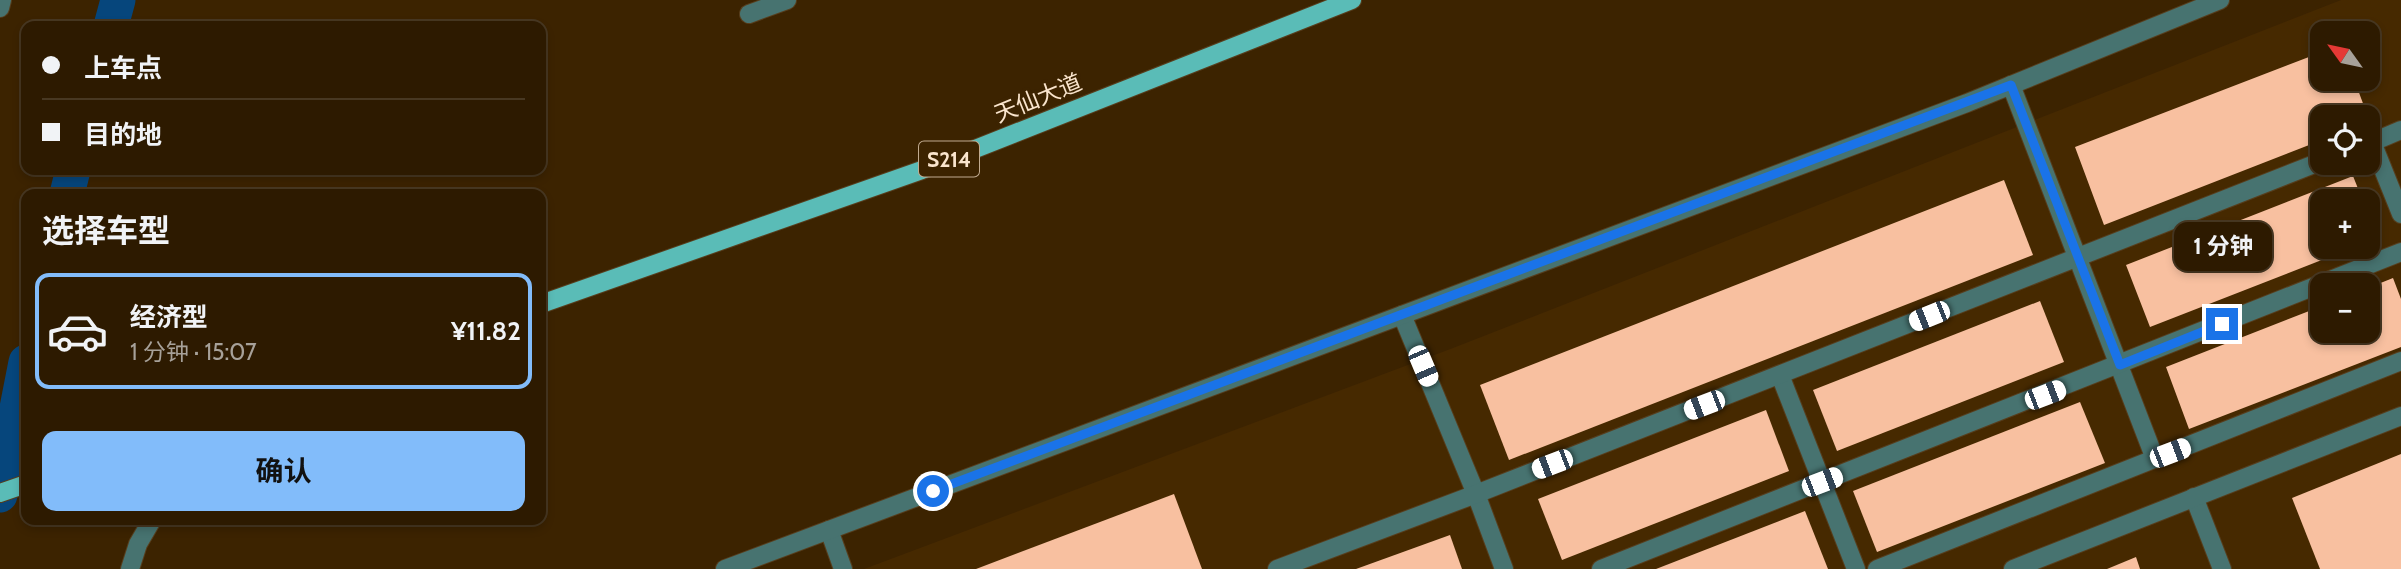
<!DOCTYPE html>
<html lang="zh">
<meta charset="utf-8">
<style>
body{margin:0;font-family:Cabin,"Noto Sans SC",sans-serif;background:#35230a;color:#f1f3f6;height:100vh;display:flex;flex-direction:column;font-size:26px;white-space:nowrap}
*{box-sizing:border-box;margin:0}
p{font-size:23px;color:#a7a199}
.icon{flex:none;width:38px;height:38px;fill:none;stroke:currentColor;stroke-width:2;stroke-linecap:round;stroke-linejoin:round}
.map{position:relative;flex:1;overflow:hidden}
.drawer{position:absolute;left:21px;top:189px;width:525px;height:336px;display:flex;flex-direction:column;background:#2d1a00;border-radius:14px;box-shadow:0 4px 10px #0003,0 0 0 2px #483822}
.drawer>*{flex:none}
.top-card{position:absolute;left:21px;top:21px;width:525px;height:154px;border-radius:14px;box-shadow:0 4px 10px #0003,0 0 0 2px #483822;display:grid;align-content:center;height:154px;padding:0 21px;background:#2d1a00}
.needle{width:46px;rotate:303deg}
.fabs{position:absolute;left:2310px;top:21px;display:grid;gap:14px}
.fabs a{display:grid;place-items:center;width:70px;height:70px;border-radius:14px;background:#2d1a00;box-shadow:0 4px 10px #0003,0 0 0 2px #483822;font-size:35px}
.end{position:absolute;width:32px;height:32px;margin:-16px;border:9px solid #1a73e8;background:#fff;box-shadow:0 0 0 4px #fff}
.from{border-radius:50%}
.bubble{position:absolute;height:49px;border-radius:14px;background:#2d1a00;box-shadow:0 4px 10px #0003,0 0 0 2px #483822;font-size:23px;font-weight:700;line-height:49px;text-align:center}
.car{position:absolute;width:21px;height:42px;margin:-21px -10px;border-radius:9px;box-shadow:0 0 5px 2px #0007;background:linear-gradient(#fff 24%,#345 0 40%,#fff 0 76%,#345 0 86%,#fff 0)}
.top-card b{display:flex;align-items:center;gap:24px;height:66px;font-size:26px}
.top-card b+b{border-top:2px solid #483822}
.top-card i{width:18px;height:18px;background:#f1f3f6}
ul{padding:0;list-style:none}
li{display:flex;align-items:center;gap:21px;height:116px;margin:0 14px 10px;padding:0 7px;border:4px solid transparent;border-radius:14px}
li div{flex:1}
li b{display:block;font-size:26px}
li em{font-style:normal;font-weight:700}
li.active{border-color:#82bcfa}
li>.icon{width:63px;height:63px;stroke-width:1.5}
h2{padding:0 21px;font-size:32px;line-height:84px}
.action{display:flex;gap:14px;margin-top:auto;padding:14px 21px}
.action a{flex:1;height:80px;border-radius:14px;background:#82bcfa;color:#111;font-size:28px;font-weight:700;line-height:80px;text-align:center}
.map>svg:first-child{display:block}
.built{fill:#462900;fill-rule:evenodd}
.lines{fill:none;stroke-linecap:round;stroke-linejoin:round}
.canal{stroke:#06467c;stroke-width:35}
.building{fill:#f8c0a0}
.lane-casing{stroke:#573e1d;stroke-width:20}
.street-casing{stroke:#573e1d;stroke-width:20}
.primary-casing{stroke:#573e1d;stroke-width:20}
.lane{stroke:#477370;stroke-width:18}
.street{stroke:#477370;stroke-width:18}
.primary{stroke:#5abcb7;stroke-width:18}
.route{stroke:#1a73e8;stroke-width:9}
.labels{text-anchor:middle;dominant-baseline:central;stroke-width:7;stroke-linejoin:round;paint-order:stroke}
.shield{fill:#3c2300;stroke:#c1ab90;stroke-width:2}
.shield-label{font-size:21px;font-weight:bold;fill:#fae5cd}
.street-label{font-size:23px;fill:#fae5cd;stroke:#3c2300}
</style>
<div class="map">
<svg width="2401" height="569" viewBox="0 0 2401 569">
<rect width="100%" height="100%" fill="#3c2300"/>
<!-- built -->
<path class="built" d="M2341,0H2401V569H864L1453,348ZM2322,33H2368V79H2322ZM2322,117H2368V163H2322ZM2322,201H2368V247H2322ZM2322,285H2368V331H2322Z"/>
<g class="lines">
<!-- canal -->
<g class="canal">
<path d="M111,26L118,0"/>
<path d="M67,194L73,170"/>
<path d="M0,495L26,362"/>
</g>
</g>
<!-- building -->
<g class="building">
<path d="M2322,52V79H2354L2368,117H2322V140L2104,225L2075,147Z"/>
<path d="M2353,176L2363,201H2322V247H2355L2150,327L2126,265Z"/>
<path d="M2004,180L2033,255L1509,460L1480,385Z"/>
<path d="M2368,213L2377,238L2368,242Z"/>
<path d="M2393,278L2401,299V347L2189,429L2166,367L2322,306V331H2368V288Z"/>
<path d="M2040,301L2064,362L1837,451L1813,390Z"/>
<path d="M2080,402L2105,463L1877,552L1853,491Z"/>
<path d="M1766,410L1789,471L1562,560L1538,499Z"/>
<path d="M2401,454V569H2320L2292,498Z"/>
<path d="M1174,494L1202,569H976Z"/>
<path d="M1805,511L1828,569H1656Z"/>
<path d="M1450,535L1462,569H1356Z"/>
<path d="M2136,557L2140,569H2107Z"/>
</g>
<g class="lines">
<!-- lane casing -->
<g class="lane-casing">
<g id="lane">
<path d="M2011,85L2155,459"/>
<path d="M2372,142L2401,214"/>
<path d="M2368,144L2401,130"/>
<path d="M1402,315L1476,494L1504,569"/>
<path d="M1780,375L1856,569"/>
<path d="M2194,497L2222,569"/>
<path d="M829,530L843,569"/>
<path d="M1277,569L1476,494L2322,161"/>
<path d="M1601,569L2401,252"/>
<path d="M1877,569L2401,361"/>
<path d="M2013,569L2401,416"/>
</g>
</g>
<!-- street casing -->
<g class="street-casing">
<g id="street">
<path d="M0,8L2,0"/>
<path d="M749,14L787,0"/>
<path d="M130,569L138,544L152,520"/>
<path d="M725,569L1967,103L2220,0"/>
</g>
</g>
<!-- primary casing -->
<g class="primary-casing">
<g id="primary">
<path d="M541,304L922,170L1352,0"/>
<path d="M0,493L26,484"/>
</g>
</g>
<!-- lane -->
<use href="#lane" class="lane"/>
<!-- street -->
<use href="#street" class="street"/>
<!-- primary -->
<use href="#primary" class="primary"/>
</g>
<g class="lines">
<!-- route -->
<path class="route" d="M933,491L2011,85L2120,365L2222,324"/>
</g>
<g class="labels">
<!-- shield labels -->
<rect class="shield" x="919" y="141.5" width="60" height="35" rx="5"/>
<g class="shield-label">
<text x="949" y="159">S214</text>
</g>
<!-- street labels -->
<g class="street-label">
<text transform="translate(1038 98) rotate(-22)">天仙大道</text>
</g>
</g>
</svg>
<div class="fabs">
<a><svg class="needle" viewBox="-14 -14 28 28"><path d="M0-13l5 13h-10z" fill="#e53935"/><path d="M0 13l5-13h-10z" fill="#a7a199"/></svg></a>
<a><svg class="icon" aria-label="locate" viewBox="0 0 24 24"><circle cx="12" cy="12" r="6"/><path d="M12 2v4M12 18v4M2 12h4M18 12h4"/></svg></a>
<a>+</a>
<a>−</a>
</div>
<i class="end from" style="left:933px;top:491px"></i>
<i class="end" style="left:2222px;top:324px"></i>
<div class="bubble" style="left:2174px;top:222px;width:98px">1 分钟</div>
<i class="car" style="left:1929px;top:316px;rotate:248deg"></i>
<i class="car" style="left:1423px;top:366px;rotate:157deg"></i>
<i class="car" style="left:2045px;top:395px;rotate:69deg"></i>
<i class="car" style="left:1704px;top:405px;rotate:249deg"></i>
<i class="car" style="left:2170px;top:453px;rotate:69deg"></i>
<i class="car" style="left:1552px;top:464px;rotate:249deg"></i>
<i class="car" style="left:1822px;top:482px;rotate:69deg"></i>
<div class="top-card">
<b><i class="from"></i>上车点</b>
<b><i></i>目的地</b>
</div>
<section class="drawer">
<h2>选择车型</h2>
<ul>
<li class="active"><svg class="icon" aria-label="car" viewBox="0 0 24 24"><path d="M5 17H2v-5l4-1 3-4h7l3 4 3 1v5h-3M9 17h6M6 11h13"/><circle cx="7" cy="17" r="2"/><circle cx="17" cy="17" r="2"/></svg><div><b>经济型</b><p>1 分钟 · 15:07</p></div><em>¥11.82</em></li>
</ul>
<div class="action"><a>确认</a></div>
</section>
</div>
